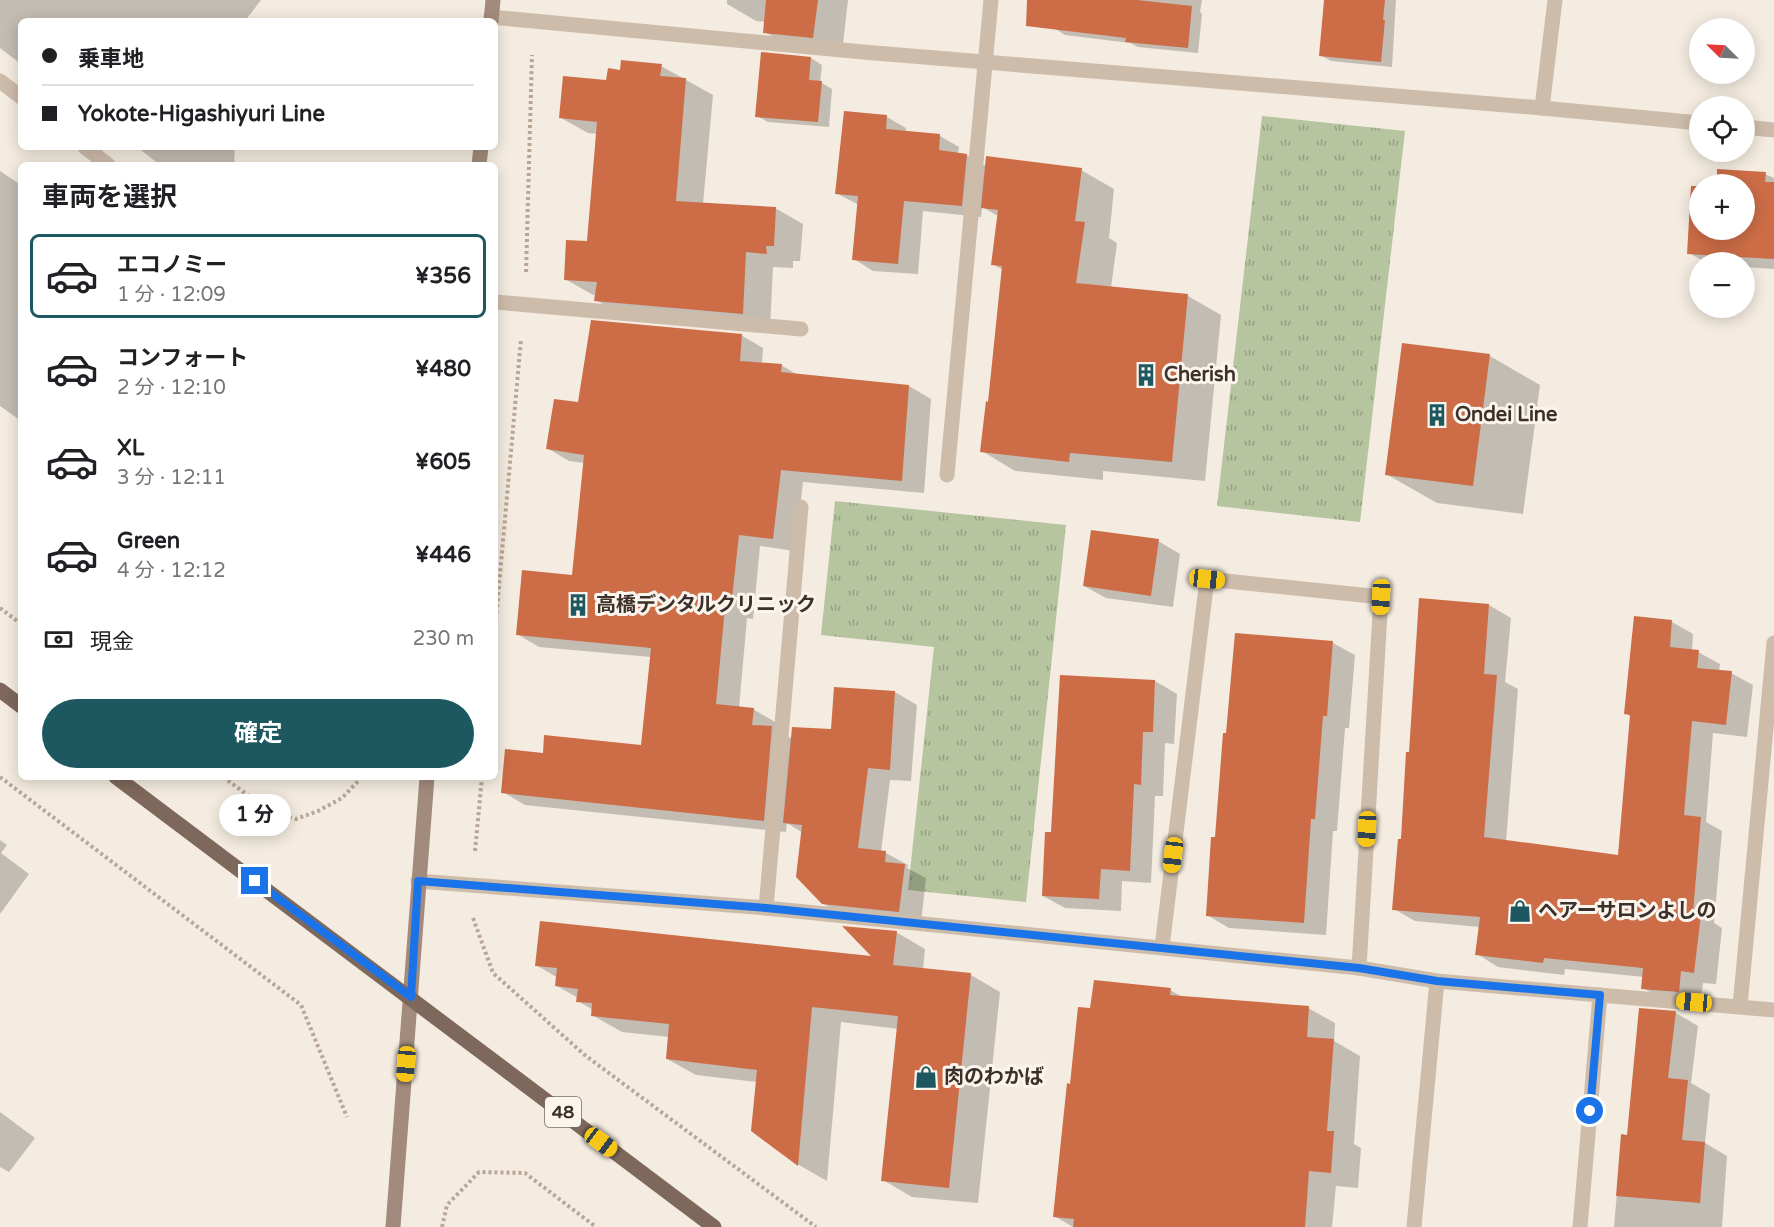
<!DOCTYPE html>
<html lang="ja">
<meta charset="utf-8">
<style>
body{margin:0;font-family:"Varela Round","Noto Sans JP",sans-serif;background:#f2f2f2;color:#202124;height:100vh;display:flex;flex-direction:column;font-size:22px;white-space:nowrap}
*{box-sizing:border-box;margin:0}
p{font-size:20px;color:#757577}
.icon{flex:none;width:33px;height:33px;fill:none;stroke:currentColor;stroke-width:2;stroke-linecap:round;stroke-linejoin:round}
.map{position:relative;flex:1;overflow:hidden}
.details{position:absolute;left:18px;top:162px;width:480px;height:618px;display:flex;flex-direction:column;background:#fff;border-radius:9px;box-shadow:0 3px 15px #0003}
.details>*{flex:none}
.banner{position:absolute;left:18px;top:18px;width:480px;height:132px;border-radius:9px;box-shadow:0 3px 15px #0003;display:grid;align-content:center;height:132px;padding:0 24px;background:#fff}
.needle{width:39px;rotate:294deg}
.buttons{position:absolute;left:1689px;top:18px;display:grid;gap:12px}
.buttons a{display:grid;place-items:center;width:66px;height:66px;border-radius:50%;background:#fff;box-shadow:0 3px 15px #0003;font-size:30px}
.end{position:absolute;width:27px;height:27px;margin:-14px;border:8px solid #1a73e8;background:#fff;box-shadow:0 0 0 3px #fff}
.from{border-radius:50%}
.bubble{position:absolute;height:42px;border-radius:21px;background:#fff;box-shadow:0 3px 15px #0003;font-size:20px;font-weight:700;line-height:42px;text-align:center}
.car{position:absolute;width:18px;height:36px;margin:-18px -9px;border-radius:8px;box-shadow:0 0 4px 2px #0007;background:linear-gradient(#f5c518 24%,#345 0 40%,#f5c518 0 76%,#345 0 86%,#f5c518 0)}
.banner b{display:flex;align-items:center;gap:21px;height:57px;font-size:22px}
.banner b+b{border-top:2px solid #e0e0e0}
.banner i{width:15px;height:15px;background:#202124}
ul{padding:0;list-style:none}
li{display:flex;align-items:center;gap:18px;height:84px;margin:0 12px 9px;padding:0 12px;border:3px solid transparent;border-radius:9px}
li div{flex:1}
li b{display:block;font-size:22px}
li em{font-style:normal;font-weight:700}
li.current{border-color:#1d5860}
li>.icon{width:54px;height:54px;stroke-width:1.5}
h2{padding:0 24px;font-size:27px;line-height:72px}
.pay{display:flex;align-items:center;gap:15px;height:66px;padding:0 24px;font-size:22px}
.pay p{margin-inline-start:auto}
.button{display:flex;gap:12px;margin-top:auto;padding:12px 24px}
.button a{flex:1;height:69px;border-radius:36px;background:#1d5860;color:#fff;font-size:24px;font-weight:700;line-height:69px;text-align:center}
.map>svg:first-child{display:block}
.grass{fill:url(#grass-tufts)}
.shadow{fill:#0003}
.building{fill:#cc6d47}
.lines{fill:none;stroke-linecap:round;stroke-linejoin:round}
.path{stroke:#baa695;stroke-width:4;stroke-dasharray:3 3;stroke-linecap:butt}
.lane{stroke:#cebcab;stroke-width:15}
.street{stroke:#cebcab;stroke-width:15}
.secondary{stroke:#a28b7c;stroke-width:15}
.primary{stroke:#7e685b;stroke-width:15}
.route{stroke:#1a73e8;stroke-width:8}
.labels{text-anchor:middle;dominant-baseline:central;stroke-width:6;stroke-linejoin:round;paint-order:stroke}
.shield{fill:#fbf5ed;stroke:#756b64;stroke-width:1.5}
.shield-label{font-size:18px;font-weight:bold;fill:#3b302a}
.poi-label{font-size:20px;font-weight:bold;fill:#3b302a;stroke:#fbf5ed;text-anchor:start}
</style>
<div class="map">
<svg width="1774" height="1227" viewBox="0 0 1774 1227">
<defs>
<pattern id="grass-tufts" width="24" height="20" patternUnits="userSpaceOnUse" patternTransform="scale(1.5)"><rect width="24" height="20" fill="#b6c59f"/><path d="M3 7l-1-3M5 7V3M7 7l1-3M15 17l-1-3M17 17v-4M19 17l1-3" fill="none" stroke="#95a082"/></pattern>
</defs>
<rect width="100%" height="100%" fill="#f4ece0"/>
<!-- grass -->
<g class="grass">
<path d="M1262,116L1405,131L1360,522L1217,506Z"/>
<path d="M835,501L1066,525L1026,902L908,890L934,647L821,635Z"/>
</g>
<!-- shadow -->
<g class="shadow">
<path d="M0,0H261L245,21H21V64L0,48Z"/>
<path d="M727,0H848L842,53L794,49L765,32L766,22L756,21L727,4Z"/>
<path d="M1058,0H1202L1200,12L1202,14L1198,53L1138,47L1130,43L1065,35L1054,28Z"/>
<path d="M1325,0H1396L1392,67L1331,61L1320,55Z"/>
<path d="M811,58L822,65L820,82L832,89L829,127L768,122L757,116Z"/>
<path d="M661,66L713,95L703,204L775,208L803,224L800,261H793V268L773,267L770,329L623,316L596,300V295H593L565,279L588,243L598,134L588,133L561,118L622,71Z"/>
<path d="M887,117L906,128V132L940,136L959,147L958,154L966,155L987,167L1081,170L1114,189L1109,238L1117,243L1111,288L1188,296L1221,315L1205,481L1103,471V480L1015,471L982,451L989,403L1003,270L992,264L998,216L982,207L981,217L923,211L918,274L873,271L854,259L859,205L836,193Z"/>
<path d="M137,147H235L234,165H160Z"/>
<path d="M0,171L21,185V421L0,406Z"/>
<path d="M1719,171L1765,174L1774,178V269L1744,267V262H1705L1689,253L1700,230H1744V184H1718Z"/>
<path d="M741,335L763,348L762,364L781,365L798,375L909,386L931,399L924,493L803,482L795,551L760,546L753,619L747,618L739,708L753,709L775,722V729L792,739L832,730L895,692L917,705L911,781L890,780L881,852L886,853L908,865L907,868L926,878L921,923L845,916L822,903L803,833L787,823L786,832L525,805L503,792L544,755L642,747L651,657L539,647L517,634L573,576L584,463L569,461L547,448L580,404Z"/>
<path d="M1490,356L1540,385L1523,514L1437,503L1386,474Z"/>
<path d="M1158,541L1180,554L1173,607L1106,598L1084,586Z"/>
<path d="M1420,600L1489,605L1511,618L1505,682L1518,689L1506,842L1620,856L1631,717L1626,713L1672,622L1693,634L1692,651L1698,652L1720,664L1719,672L1731,673L1753,685L1747,737L1713,733L1706,822L1722,831L1714,923L1722,928L1716,984L1703,983L1700,1004L1664,1000L1643,988L1644,977L1565,969L1564,975L1498,967L1477,954L1480,927L1415,921L1394,909L1410,754Z"/>
<path d="M1236,635L1333,643L1355,655L1349,728H1345L1337,831H1333L1326,935L1229,928L1207,915L1228,734Z"/>
<path d="M1155,681L1177,694L1174,744L1165,743L1163,796H1155L1151,883L1122,881L1121,911L1065,908L1043,896L1053,834Z"/>
<path d="M0,840L7,845L1,853L29,874L0,914Z"/>
<path d="M896,932L925,949L923,970L971,975L1000,992L978,1203L912,1197L883,1180L899,1029L841,1022L827,1181L799,1165L753,1131L757,1082L696,1075L667,1059L669,1037L622,1032L592,1015L593,1010L578,1001V998L557,986L558,978L536,965L875,958Z"/>
<path d="M1170,990L1184,998L1308,1008L1335,1023L1334,1041L1360,1056L1354,1144L1361,1148L1358,1188L1336,1186L1332,1227H1073L1054,1216L1071,1085L1092,1010Z"/>
<path d="M1641,1010L1676,1013L1698,1026L1691,1083L1710,1094L1705,1143L1727,1156L1722,1227H1614L1622,1136L1628,1137Z"/>
<path d="M0,1112L35,1138L9,1172L0,1167Z"/>
</g>
<!-- building -->
<g class="building">
<path d="M766,0H818L813,38L763,33Z"/>
<path d="M1027,0H1137L1192,6L1188,48L1125,42L1126,38L1026,26Z"/>
<path d="M1324,0H1385L1383,20H1385L1381,62L1319,56Z"/>
<path d="M761,52L811,57L809,80L822,81L818,122L755,117Z"/>
<path d="M621,60L662,64L660,76L686,78L676,201L776,207L774,246H766L767,254L746,252L743,314L594,301L597,282L564,280L566,240L587,241L597,122L559,118L563,76L606,80L608,68L620,70Z"/>
<path d="M844,111L887,115L886,129L940,134L939,150L967,154L962,206L904,201L898,264L852,260L858,196L835,194Z"/>
<path d="M986,156L1082,168L1075,221L1085,222L1076,283L1188,294L1172,462L1070,453L1069,462L980,452L986,401L988,402L1002,266L991,265L998,210L981,208Z"/>
<path d="M1717,169L1766,172L1765,182H1774V259L1687,254L1691,186H1700V230H1744V184H1717Z"/>
<path d="M591,320L742,334L740,361L782,364L781,372L909,385L902,481L781,470L773,539L739,535L731,607H725L716,704L754,708L752,725L772,726L764,821L501,793L505,749L543,753L544,735L641,745L651,648L516,635L522,570L572,575L584,455L546,449L554,399L578,402Z"/>
<path d="M1402,343L1490,354L1473,486L1385,475Z"/>
<path d="M1091,530L1159,539L1151,596L1083,586Z"/>
<path d="M1419,598L1489,604L1484,674L1497,675L1484,837L1618,855L1630,715L1624,714L1634,616L1672,620L1670,647L1699,650L1697,668L1732,671L1726,725L1692,721L1684,815L1701,817L1693,913L1701,914L1694,973L1681,971L1679,992L1641,989L1643,968L1544,958L1543,963L1475,955L1480,917L1392,910L1398,839H1401L1406,752H1409Z"/>
<path d="M1235,633L1333,641L1327,716H1323L1315,819H1311L1304,923L1206,916L1211,837H1215L1223,733H1226Z"/>
<path d="M1060,675L1155,680L1153,732H1143L1141,785L1134,784L1130,871L1101,869L1099,899L1042,896L1045,832H1051Z"/>
<path d="M834,687L895,691L890,770L868,768L858,848L886,851L885,862L905,864L899,912L822,904L796,877L802,825L783,823L792,727L831,729Z"/>
<path d="M540,921L871,956L842,926L897,931L893,965L971,973L949,1188L881,1181L898,1016L812,1007L798,1166L751,1131L757,1070L666,1059L669,1024L591,1016L592,1003L576,1002L578,989L555,986L557,968L535,966Z"/>
<path d="M1094,980L1171,988L1170,995L1309,1006L1307,1037L1334,1039L1327,1131H1334L1331,1173L1309,1171L1305,1227H1073L1074,1219L1053,1217L1067,1083L1070,1084L1078,1007L1090,1008Z"/>
<path d="M1639,1008L1676,1011L1668,1078L1688,1080L1682,1140L1705,1142L1700,1203L1616,1196L1621,1134L1627,1135Z"/>
</g>
<g class="lines">
<!-- path -->
<g class="path">
<path d="M526,272L532,55"/>
<path d="M0,608L21,624"/>
<path d="M495,631L521,339"/>
<path d="M0,777L301,1005L347,1117"/>
<path d="M223,777L271,812L296,819L318,811L342,798L362,777"/>
<path d="M475,851L482,777"/>
<path d="M473,918L493,973L586,1056L816,1227"/>
<path d="M442,1227L447,1205L479,1172L525,1173L596,1227"/>
</g>
<!-- lane -->
<path class="lane" d="M495,302L801,329"/>
<!-- street -->
<g class="street">
<path d="M491,17L863,52L1542,108L1700,123"/>
<path d="M0,81L21,97"/>
<path d="M1542,108L1555,0"/>
<path d="M1744,127L1774,130"/>
<path d="M85,147L108,165"/>
<path d="M947,475L991,0"/>
<path d="M418,881L766,908L1359,968L1437,981L1774,1010"/>
<path d="M766,908L801,507"/>
<path d="M1162,947L1207,579L1381,597L1359,968"/>
<path d="M1740,1006L1774,643"/>
<path d="M1414,1227L1437,981"/>
<path d="M1580,1227L1600,995"/>
</g>
<!-- secondary -->
<g class="secondary">
<path d="M491,21L493,0"/>
<path d="M479,165L481,147"/>
<path d="M393,1227L427,777"/>
</g>
<!-- primary -->
<g class="primary">
<path d="M0,690L21,706"/>
<path d="M116,777L714,1227"/>
</g>
</g>
<g class="lines">
<!-- route -->
<path class="route" d="M255,881L411,997L418,881L766,908L1359,968L1437,981L1600,995L1590,1111"/>
</g>
<!-- icons -->
<defs>
<g id="building-bare" transform="scale(1.8)"><path d="M-4-6H4V6H1V3H-1V6H-4ZM-2.5-4.3h1.7v1.8h-1.7ZM.8-4.3h1.7v1.8H.8ZM-2.5-1h1.7V.8h-1.7ZM.8-1h1.7V.8H.8Z" fill="#1d5860" stroke="#fbf5ed" stroke-width="2.5" paint-order="stroke"/></g>
<g id="shop-bare" transform="scale(1.8)"><path d="M-5-2.5h2.3a2.7 3.5 0 0 1 5.4 0H5L5.5 6h-11ZM-1.5-2.5h3a1.5 2.3 0 0 0-3 0Z" fill="#1d5860" stroke="#fbf5ed" stroke-width="2.5" paint-order="stroke"/></g>
</defs>
<g fill-rule="evenodd">
<use href="#building-bare" x="1146" y="375"/>
<use href="#building-bare" x="1437" y="415"/>
<use href="#building-bare" x="578" y="605"/>
<use href="#shop-bare" x="1520" y="911"/>
<use href="#shop-bare" x="926" y="1077"/>
</g>
<g class="labels">
<!-- shield labels -->
<rect class="shield" x="545" y="1097" width="36" height="30" rx="4.5"/>
<g class="shield-label">
<text x="563" y="1112">48</text>
</g>
<!-- poi labels -->
<g class="poi-label">
<text x="1164" y="375">Cherish</text>
<text x="1455" y="415">Ondei Line</text>
<text x="596" y="605">高橋デンタルクリニック</text>
<text x="1538" y="911">ヘアーサロンよしの</text>
<text x="944" y="1077">肉のわかば</text>
</g>
</g>
</svg>
<div class="buttons">
<a><svg class="needle" viewBox="-14 -14 28 28"><path d="M0-13l5 13h-10z" fill="#e53935"/><path d="M0 13l5-13h-10z" fill="#757577"/></svg></a>
<a><svg class="icon" aria-label="locate" viewBox="0 0 24 24"><circle cx="12" cy="12" r="6"/><path d="M12 2v4M12 18v4M2 12h4M18 12h4"/></svg></a>
<a>+</a>
<a>−</a>
</div>
<i class="end from" style="left:1590px;top:1111px"></i>
<i class="end" style="left:255px;top:881px"></i>
<div class="bubble" style="left:219px;top:794px;width:72px">1 分</div>
<i class="car" style="left:1207px;top:579px;rotate:96deg"></i>
<i class="car" style="left:1381px;top:597px;rotate:183deg"></i>
<i class="car" style="left:1367px;top:829px;rotate:183deg"></i>
<i class="car" style="left:1173px;top:855px;rotate:187deg"></i>
<i class="car" style="left:1694px;top:1002px;rotate:275deg"></i>
<i class="car" style="left:406px;top:1064px;rotate:185deg"></i>
<i class="car" style="left:601px;top:1142px;rotate:127deg"></i>
<div class="banner">
<b><i class="from"></i>乗車地</b>
<b><i></i>Yokote-Higashiyuri Line</b>
</div>
<section class="details">
<h2>車両を選択</h2>
<ul>
<li class="current"><svg class="icon" aria-label="car" viewBox="0 0 24 24"><path d="M5 17H2v-5l4-1 3-4h7l3 4 3 1v5h-3M9 17h6M6 11h13"/><circle cx="7" cy="17" r="2"/><circle cx="17" cy="17" r="2"/></svg><div><b>エコノミー</b><p>1 分 · 12:09</p></div><em>¥356</em></li>
<li><svg class="icon" aria-label="car" viewBox="0 0 24 24"><path d="M5 17H2v-5l4-1 3-4h7l3 4 3 1v5h-3M9 17h6M6 11h13"/><circle cx="7" cy="17" r="2"/><circle cx="17" cy="17" r="2"/></svg><div><b>コンフォート</b><p>2 分 · 12:10</p></div><em>¥480</em></li>
<li><svg class="icon" aria-label="car" viewBox="0 0 24 24"><path d="M5 17H2v-5l4-1 3-4h7l3 4 3 1v5h-3M9 17h6M6 11h13"/><circle cx="7" cy="17" r="2"/><circle cx="17" cy="17" r="2"/></svg><div><b>XL</b><p>3 分 · 12:11</p></div><em>¥605</em></li>
<li><svg class="icon" aria-label="car" viewBox="0 0 24 24"><path d="M5 17H2v-5l4-1 3-4h7l3 4 3 1v5h-3M9 17h6M6 11h13"/><circle cx="7" cy="17" r="2"/><circle cx="17" cy="17" r="2"/></svg><div><b>Green</b><p>4 分 · 12:12</p></div><em>¥446</em></li>
</ul>
<div class="pay"><svg class="icon" aria-label="cash" viewBox="0 0 24 24"><path d="M3 7h18v10H3z"/><circle cx="12" cy="12" r="2"/></svg>現金<p>230 m</p></div>
<div class="button"><a>確定</a></div>
</section>
</div>
